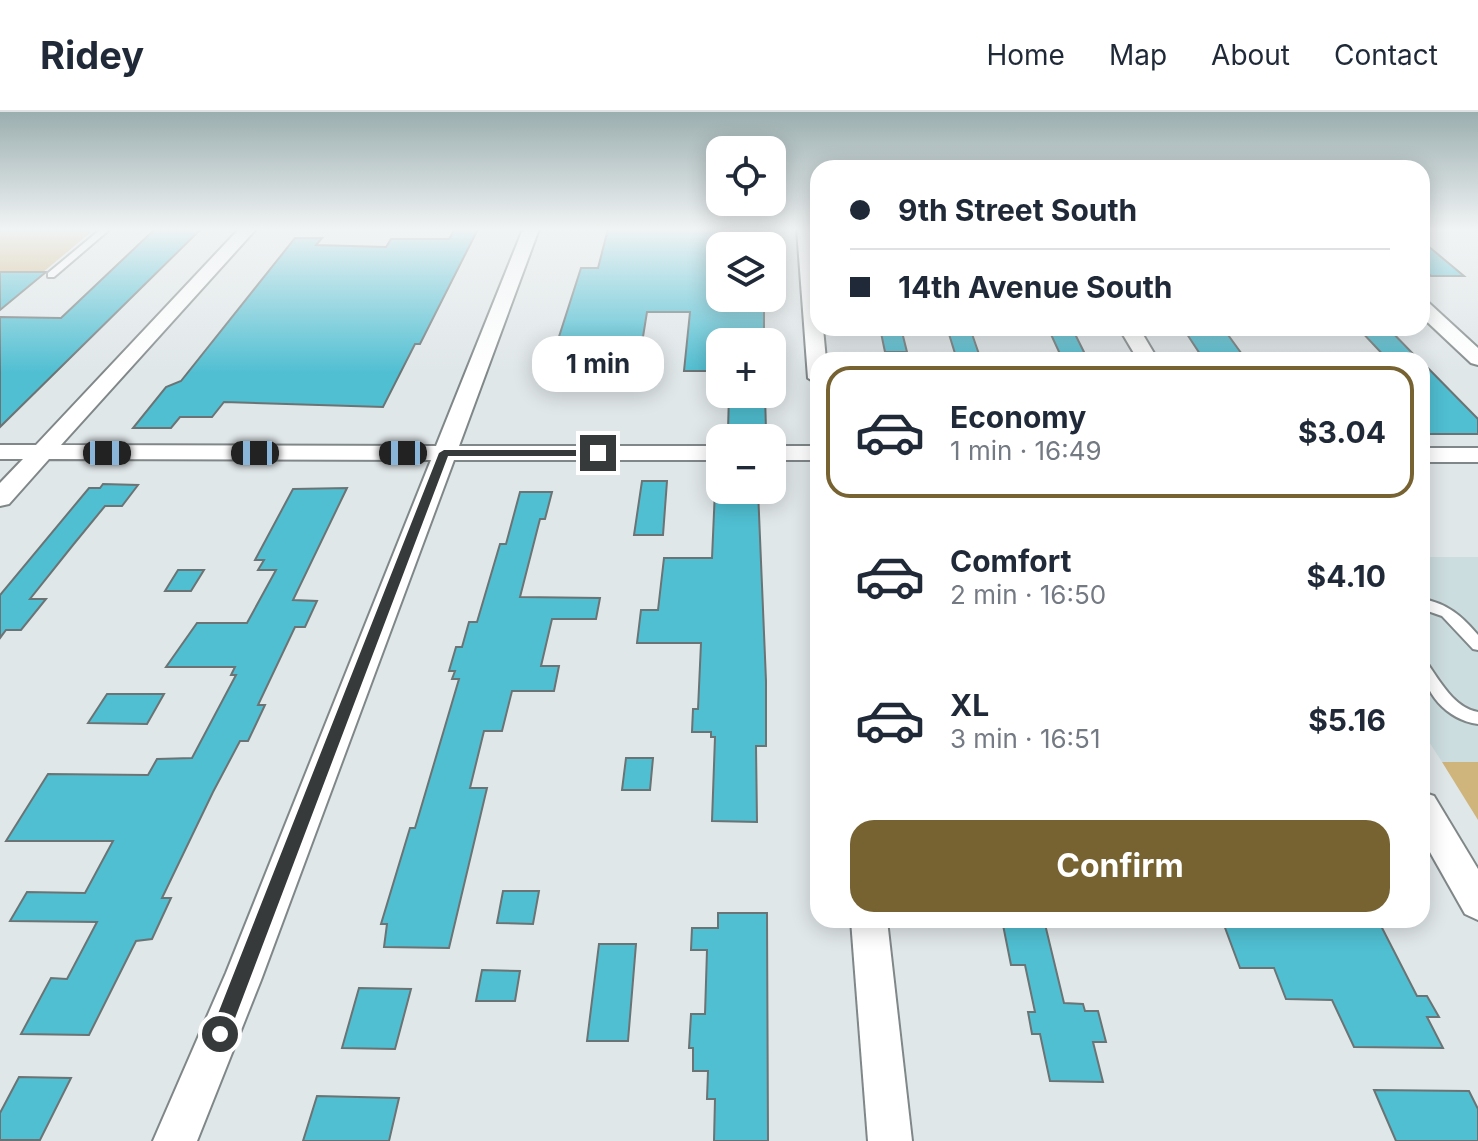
<!DOCTYPE html>
<meta charset="utf-8">
<style>
body{margin:0;font-family:Inter,sans-serif;background:#f2f2f3;color:#1f2937;height:100vh;display:flex;flex-direction:column;font-size:30px;white-space:nowrap}
*{box-sizing:border-box;margin:0}
p{font-size:26px;color:#747a83}
.icon{flex:none;width:44px;height:44px;fill:none;stroke:currentColor;stroke-width:2;stroke-linecap:round;stroke-linejoin:round}
.map{position:relative;flex:1;overflow:hidden}
.panel{position:absolute;left:810px;top:240px;width:620px;height:576px;display:flex;flex-direction:column;background:#fff;border-radius:24px;box-shadow:0 4px 20px #0003}
.panel>*{flex:none}
.guide{position:absolute;left:810px;top:48px;width:620px;height:176px;border-radius:24px;box-shadow:0 4px 20px #0003;display:grid;align-content:center;height:176px;padding:0 40px;background:#fff}
.tools{position:absolute;left:706px;top:24px;display:grid;gap:16px}
.tools a{display:grid;place-items:center;width:80px;height:80px;border-radius:16px;background:#fff;box-shadow:0 4px 20px #0003;font-size:40px}
.end{position:absolute;width:36px;height:36px;margin:-18px;border:10px solid #373a3a;background:#fff;box-shadow:0 0 0 4px #fff}
.from{border-radius:50%}
.bubble{position:absolute;height:56px;border-radius:24px;background:#fff;box-shadow:0 4px 20px #0003;font-size:26px;font-weight:700;line-height:56px;text-align:center}
.car{position:absolute;width:24px;height:48px;margin:-24px -12px;border-radius:10px;box-shadow:0 0 6px 2px #0007;background:linear-gradient(#222 24%,#8ab4d8 0 40%,#222 0 76%,#8ab4d8 0 86%,#222 0)}
.guide b{display:flex;align-items:center;gap:28px;height:76px;font-size:30px}
.guide b+b{border-top:2px solid #e0e1e3}
.guide i{width:20px;height:20px;background:#1f2937}
ul{padding:14px 0 0;list-style:none}
li{display:flex;align-items:center;gap:24px;height:132px;margin:0 16px 12px;padding:0 24px;border:4px solid transparent;border-radius:24px}
li div{flex:1}
li b{display:block;font-size:30px}
li em{font-style:normal;font-weight:700}
li.current{border-color:#776231}
li>.icon{width:72px;height:72px;stroke-width:1.5}
.primary-button{display:flex;gap:16px;margin-top:auto;padding:16px 40px}
.primary-button a{flex:1;height:92px;border-radius:24px;background:#776231;color:#fff;font-size:32px;font-weight:700;line-height:92px;text-align:center}
header{display:flex;align-items:center;gap:48px;box-sizing:border-box;height:112px;padding:0 40px;background:#fff;border-bottom:2px solid #e0e1e3}
header strong{font-size:38px}
nav{display:flex;gap:44px;margin-inline-start:auto;font-size:28px}
.map>svg:first-child{display:block}
.built{fill:#ccdde0}
.green{fill:#cfb57c}
.building{fill:#50bfd2;stroke:#6c7374;stroke-width:2}
.lines{fill:none;stroke-linecap:round;stroke-linejoin:round}
.service-casing{stroke:#808788;stroke-width:4}
.minor-casing{stroke:#808788;stroke-width:4}
.service{fill:#fff;fill-rule:evenodd}
.minor{fill:#fff;fill-rule:evenodd}
.route{fill:#373a3a}
</style>
<header>
<strong>Ridey</strong>
<nav><a>Home</a><a>Map</a><a>About</a><a>Contact</a></nav>
</header>
<div class="map">
<svg width="1478" height="1029" viewBox="0 0 1478 1029">
<rect width="100%" height="100%" fill="#e0e7e9"/>
<!-- built -->
<path class="built" d="M1422,445H1478V650H1442L1422,619Z"/>
<!-- green -->
<g class="green">
<path d="M0,117H87L91,120L42,161L0,172Z"/>
<path d="M1442,650H1478V708Z"/>
</g>
<!-- building -->
<g class="building">
<path d="M155,117H201L0,315V205L61,206Z"/>
<path d="M455,117H478L420,232H415L383,295L224,290L212,305H180L171,316H133L166,275L181,269L295,126H322L316,133L386,135L391,127H449Z"/>
<path d="M608,117H720V186H764V230H720V259H684L690,200H647L642,231H592L585,259H548L581,156H598Z"/>
<path d="M1422,129L1464,164H1431L1422,156Z"/>
<path d="M0,160H46L0,198Z"/>
<path d="M880,216H901L907,240H885Z"/>
<path d="M1048,216H1072L1085,242H1060Z"/>
<path d="M1183,216H1223L1244,245H1202Z"/>
<path d="M1358,216H1388L1419,248H1388Z"/>
<path d="M949,222H972L981,248H957Z"/>
<path d="M1422,250L1478,307V322H1422Z"/>
<path d="M729,282H765L766,318H728Z"/>
<path d="M642,369H667L663,423H634Z"/>
<path d="M103,372L138,373L122,394H105L73,433L30,487H46L21,518H6L0,526V483L89,376H100Z"/>
<path d="M347,376L293,488L317,489L305,515H295L258,593H265L248,629H240L213,680L162,786H171L152,827L136,829L89,923L21,922L51,866L67,867L97,810L10,809L27,780L85,781L113,729H6L48,662L148,663L157,647L192,646L236,563H231L235,555H166L197,511H247L276,458H258L264,448H255L293,377Z"/>
<path d="M715,378H758L766,569V634H756L757,710L712,709L715,625H711V620H692L693,597H698L701,531H637L641,498H658L664,446H712Z"/>
<path d="M520,380H552L545,407H540L520,485L600,486L596,507H552L541,554H559L554,579H512L502,619H484L470,676H487L449,836L384,835L387,812H381L410,716H415L459,567H452L455,559H449L456,535H462L469,510H477L500,432H506Z"/>
<path d="M178,458H204L191,479H165Z"/>
<path d="M107,582H164L147,612L88,611Z"/>
<path d="M626,646H653L650,678H622Z"/>
<path d="M503,779H539L533,812L497,811Z"/>
<path d="M718,801H767L768,1029H714L715,987H707L708,959H693V936H689L691,902H705L707,838H691L692,816H718Z"/>
<path d="M1002,808H1044L1064,891L1083,892L1085,899H1098L1106,930H1093L1103,970L1050,969L1040,922H1032L1028,900H1035L1025,853H1011Z"/>
<path d="M1296,808H1378L1417,884H1427L1439,905H1427L1443,936L1354,935L1332,888L1286,887L1274,856H1240L1224,813L1299,814Z"/>
<path d="M599,832H636L628,929H587Z"/>
<path d="M482,858L520,859L515,889H476Z"/>
<path d="M359,876L411,877L395,937L342,936Z"/>
<path d="M19,965L71,966L40,1028H0V1001Z"/>
<path d="M1374,978L1469,979L1478,997V1029H1396Z"/>
<path d="M317,984L399,986L389,1029H303Z"/>
</g>
<g class="lines">
<!-- service casing -->
<g class="service-casing">
<g id="service">
<path d="M101,117H110L54,165H48V161Z"/>
<path d="M1422,487C1447,491 1462,504 1478,523V538L1473,537L1442,504L1422,497Z"/>
<path d="M1422,549L1427,551C1440,569 1454,596 1478,600V612C1447,608 1422,580 1422,549Z"/>
</g>
</g>
<!-- minor casing -->
<g class="minor-casing">
<g id="minor">
<path d="M239,117H256L61,333L436,334L523,117H539L459,334H720V348H454L261,868L197,1029H153L226,861L431,348L49,347L9,392L0,394V371L23,347H0V333H36Z"/>
<path d="M797,117H813L818,165V216H823L826,248H818V272L808,266Z"/>
<path d="M1422,189L1429,191L1478,236V253L1471,251L1422,205Z"/>
<path d="M1119,216H1139L1158,248H1138Z"/>
<rect x="772" y="334" width="46" height="14"/>
<rect x="1422" y="336" width="56" height="14"/>
<path d="M1422,680L1434,684L1478,757V808L1465,802L1422,726Z"/>
<path d="M851,808H887L912,1029H868Z"/>
</g>
</g>
<!-- service -->
<use href="#service" class="service"/>
<!-- minor -->
<use href="#minor" class="minor"/>
</g>
<!-- sky -->
<linearGradient id="sky" x2="0" y2="1"><stop stop-color="#9baeaf"/><stop offset="0.45" stop-color="#f1f4f5"/><stop offset="1" stop-color="#f1f4f5" stop-opacity="0"/></linearGradient>
<rect width="1478" height="261" fill="url(#sky)"/>
<!-- route -->
<path class="route" d="M598,338L604,341L602,344H448L229,922L226,928L220,931L213,928L210,922L439,341L444,338Z"/>
</svg>
<div class="tools">
<a><svg class="icon" aria-label="locate" viewBox="0 0 24 24"><circle cx="12" cy="12" r="6"/><path d="M12 2v4M12 18v4M2 12h4M18 12h4"/></svg></a>
<a><svg class="icon" aria-label="layers" viewBox="0 0 24 24"><path d="M12 4l9 5-9 5-9-5zM3 14l9 5 9-5"/></svg></a>
<a>+</a>
<a>−</a>
</div>
<i class="end from" style="left:220px;top:922px"></i>
<i class="end" style="left:598px;top:341px"></i>
<div class="bubble" style="left:532px;top:224px;width:132px">1 min</div>
<i class="car" style="left:107px;top:341px;rotate:90deg"></i>
<i class="car" style="left:255px;top:341px;rotate:270deg"></i>
<i class="car" style="left:403px;top:341px;rotate:270deg"></i>
<div class="guide">
<b><i class="from"></i>9th Street South</b>
<b><i></i>14th Avenue South</b>
</div>
<section class="panel">
<ul>
<li class="current"><svg class="icon" aria-label="car" viewBox="0 0 24 24"><path d="M5 17H2v-5l4-1 3-4h7l3 4 3 1v5h-3M9 17h6M6 11h13"/><circle cx="7" cy="17" r="2"/><circle cx="17" cy="17" r="2"/></svg><div><b>Economy</b><p>1 min · 16:49</p></div><em>$3.04</em></li>
<li><svg class="icon" aria-label="car" viewBox="0 0 24 24"><path d="M5 17H2v-5l4-1 3-4h7l3 4 3 1v5h-3M9 17h6M6 11h13"/><circle cx="7" cy="17" r="2"/><circle cx="17" cy="17" r="2"/></svg><div><b>Comfort</b><p>2 min · 16:50</p></div><em>$4.10</em></li>
<li><svg class="icon" aria-label="car" viewBox="0 0 24 24"><path d="M5 17H2v-5l4-1 3-4h7l3 4 3 1v5h-3M9 17h6M6 11h13"/><circle cx="7" cy="17" r="2"/><circle cx="17" cy="17" r="2"/></svg><div><b>XL</b><p>3 min · 16:51</p></div><em>$5.16</em></li>
</ul>
<div class="primary-button"><a>Confirm</a></div>
</section>
</div>
